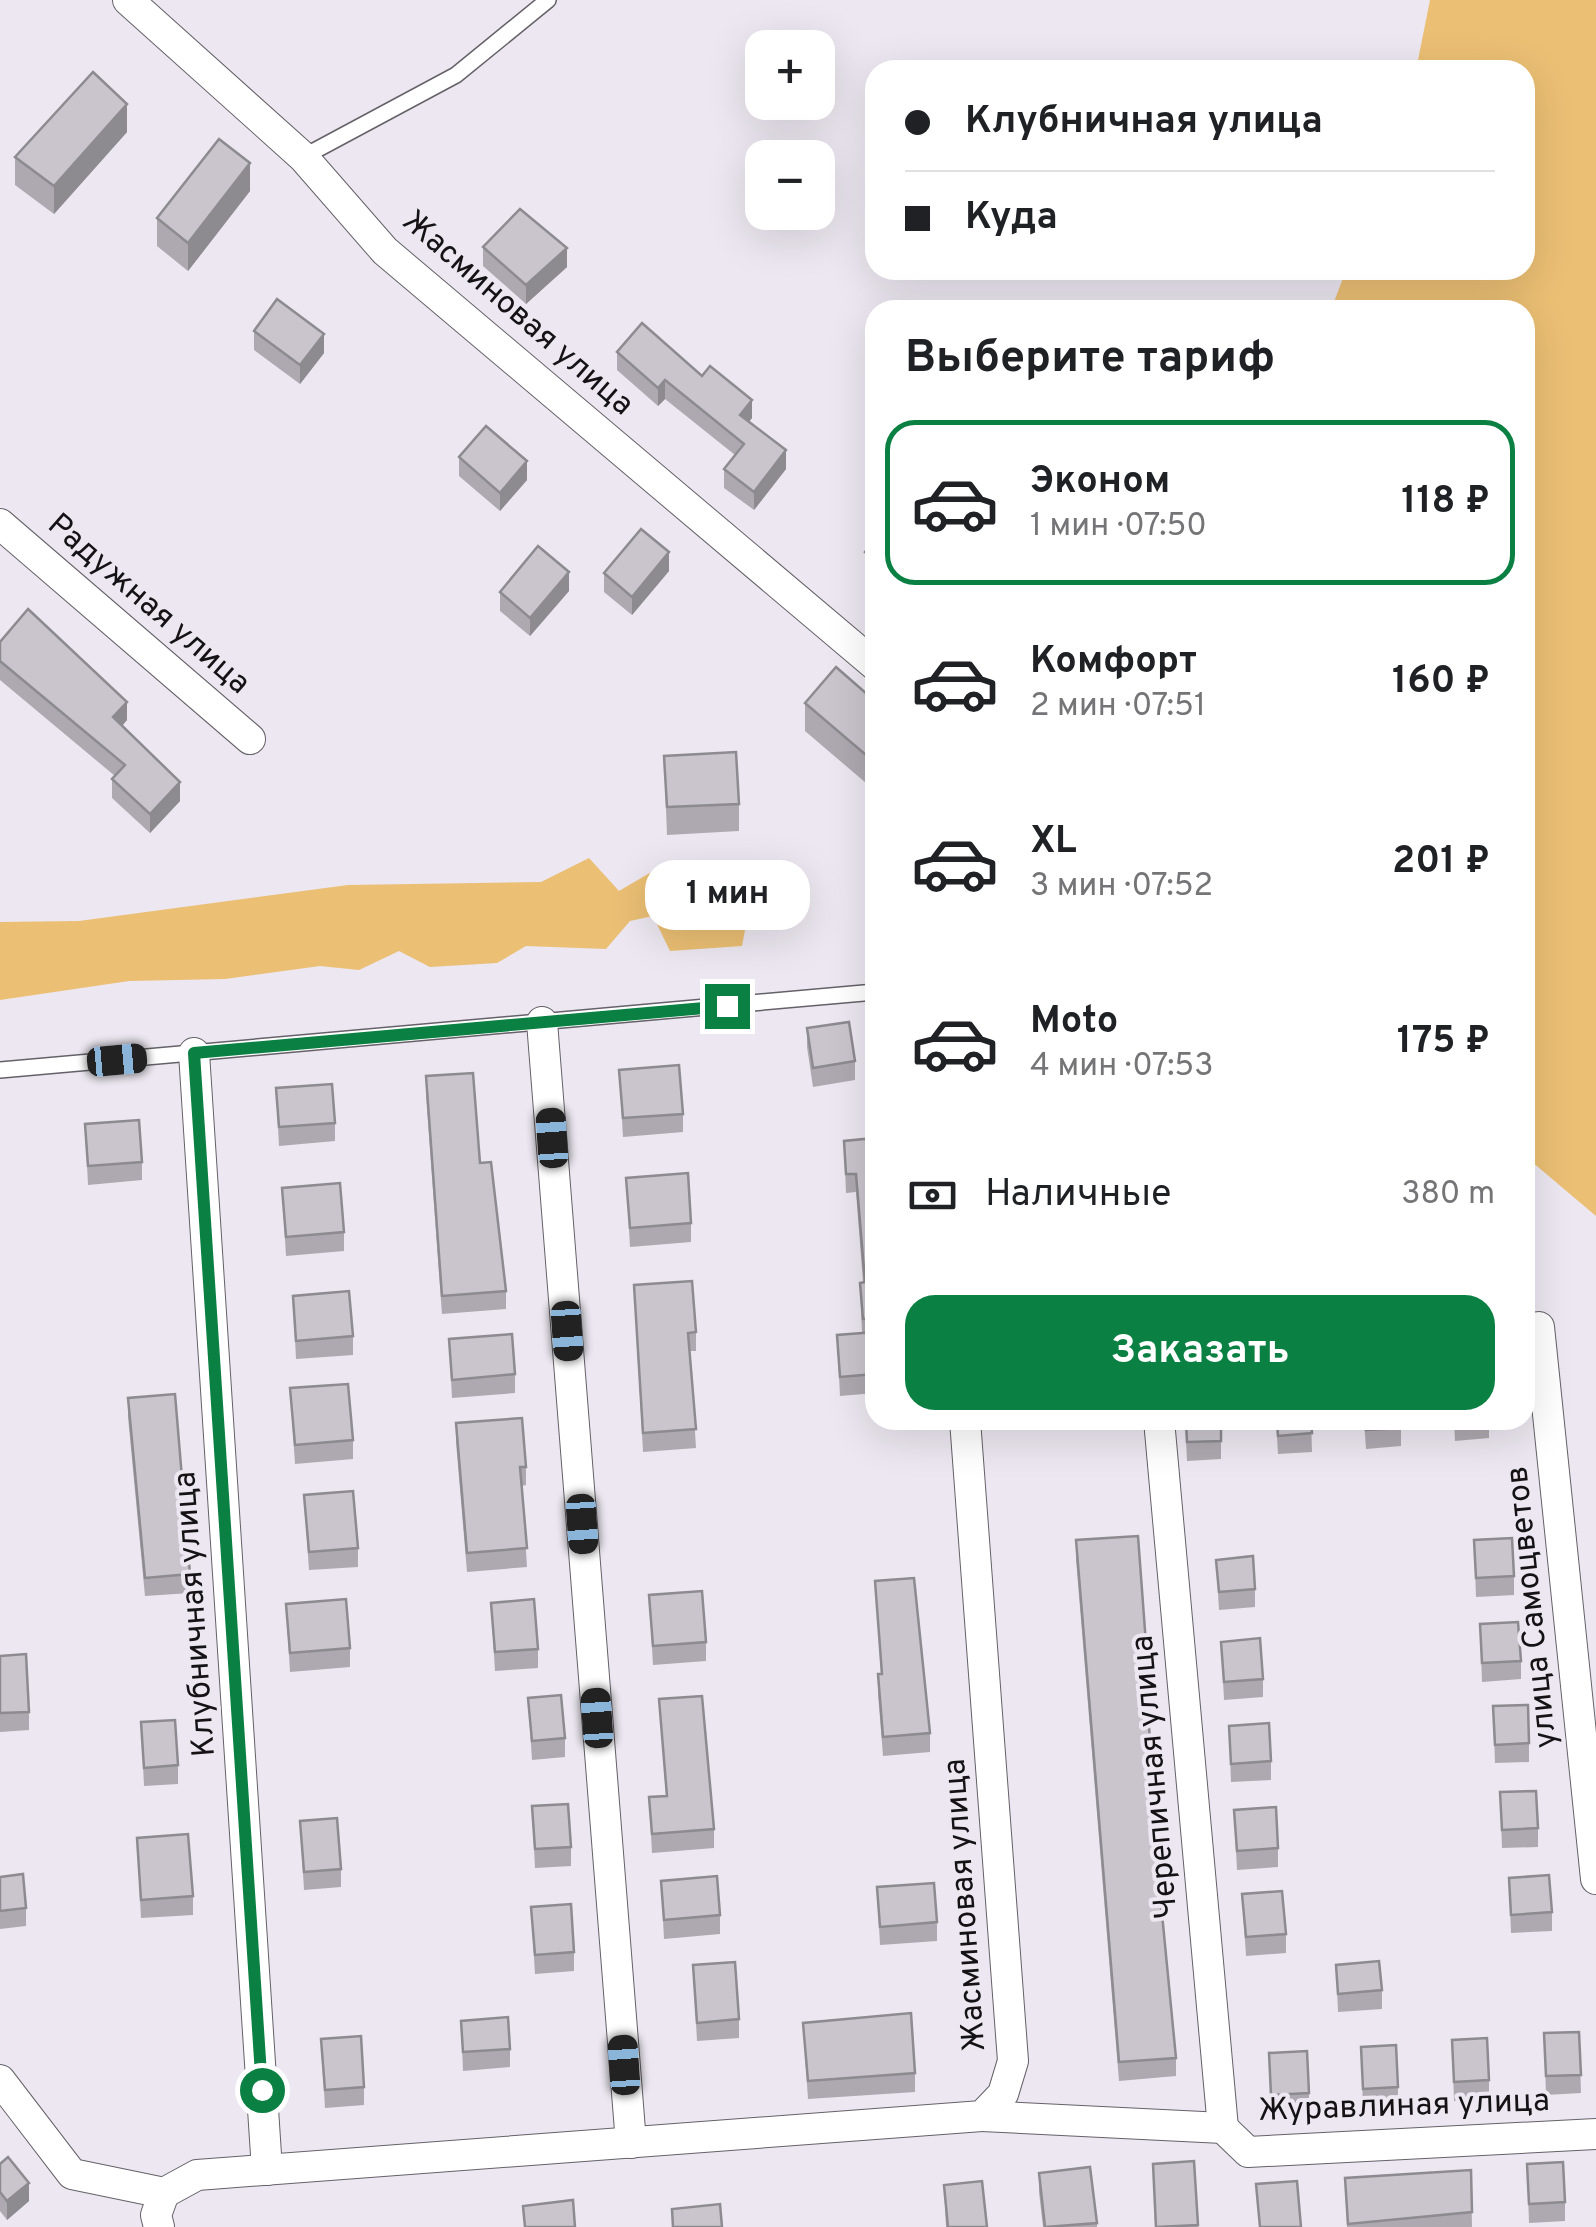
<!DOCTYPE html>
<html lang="ru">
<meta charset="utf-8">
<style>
body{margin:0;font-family:Overpass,sans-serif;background:#f6f6f6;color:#202124;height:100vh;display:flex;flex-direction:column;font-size:38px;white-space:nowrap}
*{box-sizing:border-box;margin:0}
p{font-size:32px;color:#757577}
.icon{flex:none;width:55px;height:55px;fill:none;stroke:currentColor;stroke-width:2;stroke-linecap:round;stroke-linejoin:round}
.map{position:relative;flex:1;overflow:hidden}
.side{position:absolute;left:865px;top:300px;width:670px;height:1130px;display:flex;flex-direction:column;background:#fff;border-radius:30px;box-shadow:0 10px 40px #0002}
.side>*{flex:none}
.banner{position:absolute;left:865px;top:60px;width:670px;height:220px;border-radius:30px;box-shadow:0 10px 40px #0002;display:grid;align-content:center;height:220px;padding:0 40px;background:#fff}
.tools{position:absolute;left:745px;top:30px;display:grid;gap:20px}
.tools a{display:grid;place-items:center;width:90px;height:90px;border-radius:20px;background:#fff;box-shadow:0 10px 40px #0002;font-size:50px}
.end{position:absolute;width:45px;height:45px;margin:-22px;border:12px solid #0b8043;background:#fff;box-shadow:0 0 0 5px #fff}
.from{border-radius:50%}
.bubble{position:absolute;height:70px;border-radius:30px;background:#fff;box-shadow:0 10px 40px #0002;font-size:32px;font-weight:700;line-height:70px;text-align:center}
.car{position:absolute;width:30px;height:60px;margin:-30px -15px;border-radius:12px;box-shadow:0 0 8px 2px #0007;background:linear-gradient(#222 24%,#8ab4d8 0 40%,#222 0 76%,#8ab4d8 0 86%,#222 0)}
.banner b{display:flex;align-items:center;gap:35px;height:95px;font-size:38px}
.banner b+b{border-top:2px solid #e0e0e0}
.banner i{width:25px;height:25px;background:#202124}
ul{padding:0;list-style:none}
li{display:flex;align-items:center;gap:30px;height:165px;margin:0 20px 15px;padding:0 20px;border:5px solid transparent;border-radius:30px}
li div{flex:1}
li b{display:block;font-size:38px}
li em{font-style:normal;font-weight:700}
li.active{border-color:#0b8043}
li>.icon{width:90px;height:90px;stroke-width:1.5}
h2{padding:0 40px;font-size:45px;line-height:120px}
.pay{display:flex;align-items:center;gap:25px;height:110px;padding:0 40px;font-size:38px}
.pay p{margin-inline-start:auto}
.button{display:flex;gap:20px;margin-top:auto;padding:20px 40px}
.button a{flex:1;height:115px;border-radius:30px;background:#0b8043;color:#fff;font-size:40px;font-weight:700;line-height:115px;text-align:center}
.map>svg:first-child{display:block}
.green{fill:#ebbf74}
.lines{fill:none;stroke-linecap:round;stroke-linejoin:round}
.lane-casing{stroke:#656168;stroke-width:18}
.street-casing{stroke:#656168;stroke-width:32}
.lane{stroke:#fff;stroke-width:15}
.street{stroke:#fff;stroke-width:30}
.wall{fill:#aea9b0}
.shaded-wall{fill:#8d8a90}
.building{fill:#cac5cd;stroke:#8d8a90;stroke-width:2.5}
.route{stroke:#0b8043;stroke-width:12}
.labels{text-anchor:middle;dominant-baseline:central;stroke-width:8;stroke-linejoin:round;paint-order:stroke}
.street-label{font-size:32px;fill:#141215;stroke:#ece7f0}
</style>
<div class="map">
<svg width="1596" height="2227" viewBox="0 0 1596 2227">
<rect width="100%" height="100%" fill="#ece7f0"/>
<!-- green -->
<g class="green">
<path d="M1430,0H1596V1216L1525,1156V310H1331L1346,270H1525V70H1416Z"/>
<path d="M589,858L619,891L665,864L741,867L749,909L742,946L670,951L653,916L630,921L606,949L526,946L497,963L430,967L399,951L359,970L320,966L225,979L129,981L0,1000V922L79,921L348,885L541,882Z"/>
</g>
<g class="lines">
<!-- lane casing -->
<g class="lane-casing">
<g id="lane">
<path d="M303,157L456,75L548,0"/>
<path d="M0,1070L875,992"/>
</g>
</g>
<!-- street casing -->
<g class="street-casing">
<g id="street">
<path d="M128,0L303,157L385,251L875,665"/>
<path d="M0,524L250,739"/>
<path d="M542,1022L631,2143"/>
<path d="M194,1053L267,2170"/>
<path d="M1525,1329L1539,1327L1596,1879"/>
<path d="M1159,1420L1223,2128"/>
<path d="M0,2080L72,2174L164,2193"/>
<path d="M982,2116L1223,2128L1248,2152L1596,2134"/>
<path d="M159,2227L156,2215L164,2193L197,2175L982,2116L1003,2094L1013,2061L965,1420"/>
</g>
</g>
<!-- lane -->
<use href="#lane" class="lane"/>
<!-- street -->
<use href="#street" class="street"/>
</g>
<!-- wall -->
<g class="wall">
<path d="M127,132L54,214L15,185V157Z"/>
<path d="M250,191L188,271L157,246V218Z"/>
<path d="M483,247L567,267L526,304L483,266Z"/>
<path d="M254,331L324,353L300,384L254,350Z"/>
<path d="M617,352L752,418L749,422L786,469L754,510L724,488V469L735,455L665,399L658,406L617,370Z"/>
<path d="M459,457L527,480L500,511L459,476Z"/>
<path d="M875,539V579L865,571V552Z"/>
<path d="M669,571L632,615L604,592V573Z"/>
<path d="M569,591L530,636L500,611V592Z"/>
<path d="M0,642L127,720L122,726L180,801L150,833L112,798V779L115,776L0,680Z"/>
<path d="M875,701L873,789L805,731V703Z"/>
<path d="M664,756L739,804V831L667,835Z"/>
<path d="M807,1028L855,1061V1080L813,1087L807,1047Z"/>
<path d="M619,1070L683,1114V1132L623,1137Z"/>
<path d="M426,1076L480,1163L506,1291V1309L442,1314L426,1095Z"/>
<path d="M276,1088L335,1123V1141L279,1146Z"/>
<path d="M85,1124L142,1162V1180L88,1185Z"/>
<path d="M875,1138V1393L840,1396L837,1335L862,1333L860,1283L863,1282L856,1192L846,1193L844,1141Z"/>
<path d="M626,1178L691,1223V1242L630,1247Z"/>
<path d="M282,1188L344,1232V1251L286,1256Z"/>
<path d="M634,1285L696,1332V1351H690L696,1448L643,1452Z"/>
<path d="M293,1296L353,1336V1355L296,1359Z"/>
<path d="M449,1339L515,1374V1393L452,1398Z"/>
<path d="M290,1388L353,1440V1459L295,1464Z"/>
<path d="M128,1398L190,1574V1593L145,1596L128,1417Z"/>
<path d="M1185,1420H1221V1459L1187,1461Z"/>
<path d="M1276,1420H1311L1312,1452L1278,1454Z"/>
<path d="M1364,1420H1401V1446L1366,1449Z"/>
<path d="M1454,1420H1489V1438L1455,1441Z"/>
<path d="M456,1423L526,1467V1485L522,1486L527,1567L467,1572L456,1442Z"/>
<path d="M304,1495L358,1548V1567L309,1570Z"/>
<path d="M1076,1540L1146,1644V1663H1143L1161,1852V1871H1157L1176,2058V2076L1119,2081L1076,1559Z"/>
<path d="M1474,1540L1514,1576V1595L1476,1597Z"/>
<path d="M1216,1560L1255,1589V1607L1219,1610Z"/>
<path d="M875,1581L930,1733V1752L883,1756L878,1693V1674H881Z"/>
<path d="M649,1595L706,1642V1661L653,1665Z"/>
<path d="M491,1603L538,1649V1668L495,1671Z"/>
<path d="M286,1604L350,1648V1667L290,1672Z"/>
<path d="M1480,1624L1521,1661V1679L1482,1682Z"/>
<path d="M1221,1642L1263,1679V1697L1224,1700Z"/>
<path d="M0,1656L29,1712V1730L0,1732Z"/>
<path d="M528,1698L565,1738V1757L532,1760Z"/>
<path d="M659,1699L714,1829V1848L652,1853L649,1797L666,1796Z"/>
<path d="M1493,1706L1529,1743V1762L1495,1763Z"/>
<path d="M141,1722L178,1765V1784L144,1786Z"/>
<path d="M1229,1726L1271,1761V1780L1231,1782Z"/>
<path d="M1500,1792L1538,1828V1847L1502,1848Z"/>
<path d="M532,1806L571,1847V1866L535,1868Z"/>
<path d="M1234,1810L1278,1848V1867L1237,1870Z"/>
<path d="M300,1821L341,1869V1887L304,1890Z"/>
<path d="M137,1838L193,1896V1915L141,1918Z"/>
<path d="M0,1877L26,1908V1926L0,1929Z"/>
<path d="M1509,1878L1552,1912V1931L1511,1933Z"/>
<path d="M661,1881L720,1915V1934L664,1939Z"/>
<path d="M877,1887L937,1922V1941L880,1945Z"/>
<path d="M1242,1894L1286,1934V1953L1246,1956Z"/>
<path d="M531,1907L574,1952V1971L535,1974Z"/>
<path d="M693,1965L739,2019V2038L697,2041Z"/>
<path d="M1336,1965L1382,1990V2009L1338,2012Z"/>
<path d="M461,2021L510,2049V2067L463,2071Z"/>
<path d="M803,2023L915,2073V2092L808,2099Z"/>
<path d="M1579,2032L1581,2093L1546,2095L1544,2033Z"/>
<path d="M321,2039L364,2087V2105L325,2108Z"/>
<path d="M1452,2040L1489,2080V2099L1454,2101Z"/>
<path d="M1361,2047L1398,2087V2106L1363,2108Z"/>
<path d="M1269,2053L1309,2093V2112L1271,2114Z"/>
<path d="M1194,2161L1198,2227H1155L1153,2164Z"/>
<path d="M0,2164L29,2201L7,2220L0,2211Z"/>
<path d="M1527,2164L1565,2202V2221L1529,2223Z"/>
<path d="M1471,2170L1472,2227H1347L1345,2178Z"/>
<path d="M1039,2173L1097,2223V2227H1043L1039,2192Z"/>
<path d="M944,2185L987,2227H946Z"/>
</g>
<!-- shaded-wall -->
<g class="shaded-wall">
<path d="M127,104V132L54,214V186Z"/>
<path d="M250,163V191L188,271V243Z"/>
<path d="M567,248V267L526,304V285Z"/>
<path d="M324,334V353L300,384V365Z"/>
<path d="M665,380V399L658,406V388Z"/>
<path d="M752,400V418L740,433V415Z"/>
<path d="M786,450V469L754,510V492Z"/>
<path d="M527,461V480L500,511V493Z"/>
<path d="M669,552V571L632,615V597Z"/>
<path d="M569,572V591L530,636V618Z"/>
<path d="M127,702V720L113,736V717Z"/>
<path d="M875,758V786L873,789V761Z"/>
<path d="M180,782V801L150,833V814Z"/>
<path d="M29,2183V2201L7,2220V2201Z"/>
</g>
<!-- building -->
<g class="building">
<path d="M93,72L127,104L54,186L15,157Z"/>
<path d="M219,139L250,163L188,243L157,218Z"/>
<path d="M520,209L567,248L526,285L483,247Z"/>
<path d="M277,299L324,334L300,365L254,331Z"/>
<path d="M642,323L702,376L710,366L752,400L740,415L786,450L754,492L724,469L744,444L665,380L658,388L617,352Z"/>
<path d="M486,426L527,461L500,493L459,457Z"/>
<path d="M641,529L669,552L632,597L604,573Z"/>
<path d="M875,539V560L865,552Z"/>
<path d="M538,546L569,572L530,618L500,592Z"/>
<path d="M28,609L127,702L113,717L180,782L150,814L112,779L125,765L0,661V642Z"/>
<path d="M836,667L875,701V758L873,761L805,703Z"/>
<path d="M736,752L739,804L667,807L664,756Z"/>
<path d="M849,1022L855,1061L813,1068L807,1028Z"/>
<path d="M679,1065L683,1114L623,1118L619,1070Z"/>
<path d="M473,1073L480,1163L491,1162L506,1291L442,1296L426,1076Z"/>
<path d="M332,1084L335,1123L279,1127L276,1088Z"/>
<path d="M139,1120L142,1162L88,1166L85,1124Z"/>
<path d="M875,1138V1318L863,1319L860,1283L865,1282L856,1174H846L844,1141Z"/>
<path d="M688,1173L691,1223L630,1228L626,1178Z"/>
<path d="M340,1183L344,1232L286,1237L282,1188Z"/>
<path d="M692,1281L696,1332L688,1333L696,1429L643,1433L634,1285Z"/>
<path d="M349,1291L353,1336L296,1341L293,1296Z"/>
<path d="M875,1332V1374L840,1377L837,1335Z"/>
<path d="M512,1334L515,1374L452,1380L449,1339Z"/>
<path d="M348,1384L353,1440L295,1445L290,1388Z"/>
<path d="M175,1394L190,1574L145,1578L128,1398Z"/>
<path d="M522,1418L526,1467H520L527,1548L467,1553L456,1423Z"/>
<path d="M1186,1420H1221V1441L1187,1442Z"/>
<path d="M1277,1420H1311L1312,1433L1278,1436Z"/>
<path d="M1365,1420H1401V1428L1366,1430Z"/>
<path d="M1455,1420H1484L1455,1422Z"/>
<path d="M353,1491L358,1548L309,1552L304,1495Z"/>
<path d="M1138,1536L1146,1644H1141L1161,1852H1156L1176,2058L1119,2062L1076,1540Z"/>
<path d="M1512,1538L1514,1576L1476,1578L1474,1540Z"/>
<path d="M1253,1556L1255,1589L1219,1592L1216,1560Z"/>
<path d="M914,1578L930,1733L883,1737L878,1674H882L875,1581Z"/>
<path d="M702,1591L706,1642L653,1646L649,1595Z"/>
<path d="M346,1599L350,1648L290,1653L286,1604Z"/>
<path d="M534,1599L538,1649L495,1652L491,1603Z"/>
<path d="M1518,1622L1521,1661L1482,1663L1480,1624Z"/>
<path d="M1260,1638L1263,1679L1224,1682L1221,1642Z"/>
<path d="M26,1654L29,1712L0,1713V1656Z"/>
<path d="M561,1695L565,1738L532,1741L528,1698Z"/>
<path d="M702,1696L714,1829L652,1834L649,1797L667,1796L659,1699Z"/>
<path d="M1528,1705L1529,1743L1495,1745L1493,1706Z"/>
<path d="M175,1720L178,1765L144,1768L141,1722Z"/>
<path d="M1269,1723L1271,1761L1231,1764L1229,1726Z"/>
<path d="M1536,1791L1538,1828L1502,1830L1500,1792Z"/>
<path d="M568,1804L571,1847L535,1849L532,1806Z"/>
<path d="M1276,1807L1278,1848L1237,1851L1234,1810Z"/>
<path d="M337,1818L341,1869L304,1872L300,1821Z"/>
<path d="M188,1834L193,1896L141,1900L137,1838Z"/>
<path d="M23,1874L26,1908L0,1911V1877Z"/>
<path d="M1549,1875L1552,1912L1511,1915L1509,1878Z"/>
<path d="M717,1876L720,1915L664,1920L661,1881Z"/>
<path d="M934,1883L937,1922L880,1927L877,1887Z"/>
<path d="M1282,1891L1286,1934L1246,1937L1242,1894Z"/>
<path d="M571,1904L574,1952L535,1955L531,1907Z"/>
<path d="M1379,1961L1382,1990L1338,1994L1336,1965Z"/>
<path d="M735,1962L739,2019L697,2023L693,1965Z"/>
<path d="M911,2013L915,2073L808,2081L803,2023Z"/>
<path d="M508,2017L510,2049L463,2052L461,2021Z"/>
<path d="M1579,2032L1581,2075L1546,2076L1544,2033Z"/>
<path d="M361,2036L364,2087L325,2090L321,2039Z"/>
<path d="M1487,2038L1489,2080L1454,2082L1452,2040Z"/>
<path d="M1396,2045L1398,2087L1363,2089L1361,2047Z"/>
<path d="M1307,2051L1309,2093L1271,2095L1269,2053Z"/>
<path d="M8,2157L29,2183L7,2201L0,2192V2164Z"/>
<path d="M1194,2161L1198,2225L1156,2227L1153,2164Z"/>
<path d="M1563,2162L1565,2202L1529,2204L1527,2164Z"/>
<path d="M1090,2167L1097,2223L1045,2227L1039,2173Z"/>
<path d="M1471,2170L1472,2212L1348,2224L1345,2178Z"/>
<path d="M982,2181L987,2227H948L944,2185Z"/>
<path d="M1297,2181L1301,2227H1260L1256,2184Z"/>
<path d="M573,2200L575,2227H525L523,2206Z"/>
<path d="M720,2204L722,2227H673L672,2209Z"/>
</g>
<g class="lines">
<!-- route -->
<path class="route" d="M262,2090L194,1053L727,1006"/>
</g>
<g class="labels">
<!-- street labels -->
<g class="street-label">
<text transform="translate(517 314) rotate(41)">Жасминовая улица</text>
<text transform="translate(148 605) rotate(41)">Радужная улица</text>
<text transform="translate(1533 1607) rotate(-96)">улица Самоцветов</text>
<text transform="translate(196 1614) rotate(-94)">Клубничная улица</text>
<text transform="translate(1156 1777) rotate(-95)">Черепичная улица</text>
<text transform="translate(966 1905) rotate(-94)">Жасминовая улица</text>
<text transform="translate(1404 2107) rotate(-2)">Журавлиная улица</text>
</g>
</g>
</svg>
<div class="tools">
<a>+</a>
<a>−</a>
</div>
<i class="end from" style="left:262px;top:2090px"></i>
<i class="end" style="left:727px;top:1006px"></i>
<div class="bubble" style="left:645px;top:860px;width:165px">1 мин</div>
<i class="car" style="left:117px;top:1060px;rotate:85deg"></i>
<i class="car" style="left:552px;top:1138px;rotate:356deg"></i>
<i class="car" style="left:567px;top:1331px;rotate:176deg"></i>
<i class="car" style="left:582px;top:1524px;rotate:176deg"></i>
<i class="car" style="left:597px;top:1718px;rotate:356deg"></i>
<i class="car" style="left:624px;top:2065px;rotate:356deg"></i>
<div class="banner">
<b><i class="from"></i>Клубничная улица</b>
<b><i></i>Куда</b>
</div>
<section class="side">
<h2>Выберите тариф</h2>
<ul>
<li class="active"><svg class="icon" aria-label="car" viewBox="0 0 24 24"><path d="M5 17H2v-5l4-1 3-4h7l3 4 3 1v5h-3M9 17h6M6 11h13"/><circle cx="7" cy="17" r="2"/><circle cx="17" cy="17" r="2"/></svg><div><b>Эконом</b><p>1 мин · 07:50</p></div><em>118 ₽</em></li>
<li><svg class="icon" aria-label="car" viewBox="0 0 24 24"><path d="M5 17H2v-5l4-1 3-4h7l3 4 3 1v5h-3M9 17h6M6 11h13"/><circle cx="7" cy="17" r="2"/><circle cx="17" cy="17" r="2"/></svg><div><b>Комфорт</b><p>2 мин · 07:51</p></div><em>160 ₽</em></li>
<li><svg class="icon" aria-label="car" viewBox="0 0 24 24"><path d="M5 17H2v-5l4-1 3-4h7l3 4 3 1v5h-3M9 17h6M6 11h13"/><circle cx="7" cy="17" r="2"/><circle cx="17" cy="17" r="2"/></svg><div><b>XL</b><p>3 мин · 07:52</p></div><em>201 ₽</em></li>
<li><svg class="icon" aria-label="car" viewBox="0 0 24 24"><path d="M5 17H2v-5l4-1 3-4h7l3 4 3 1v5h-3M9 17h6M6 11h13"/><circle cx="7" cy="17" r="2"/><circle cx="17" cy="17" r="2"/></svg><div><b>Moto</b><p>4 мин · 07:53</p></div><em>175 ₽</em></li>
</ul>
<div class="pay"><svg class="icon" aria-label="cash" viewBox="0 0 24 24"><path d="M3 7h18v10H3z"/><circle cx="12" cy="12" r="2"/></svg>Наличные<p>380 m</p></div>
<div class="button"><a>Заказать</a></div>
</section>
</div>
